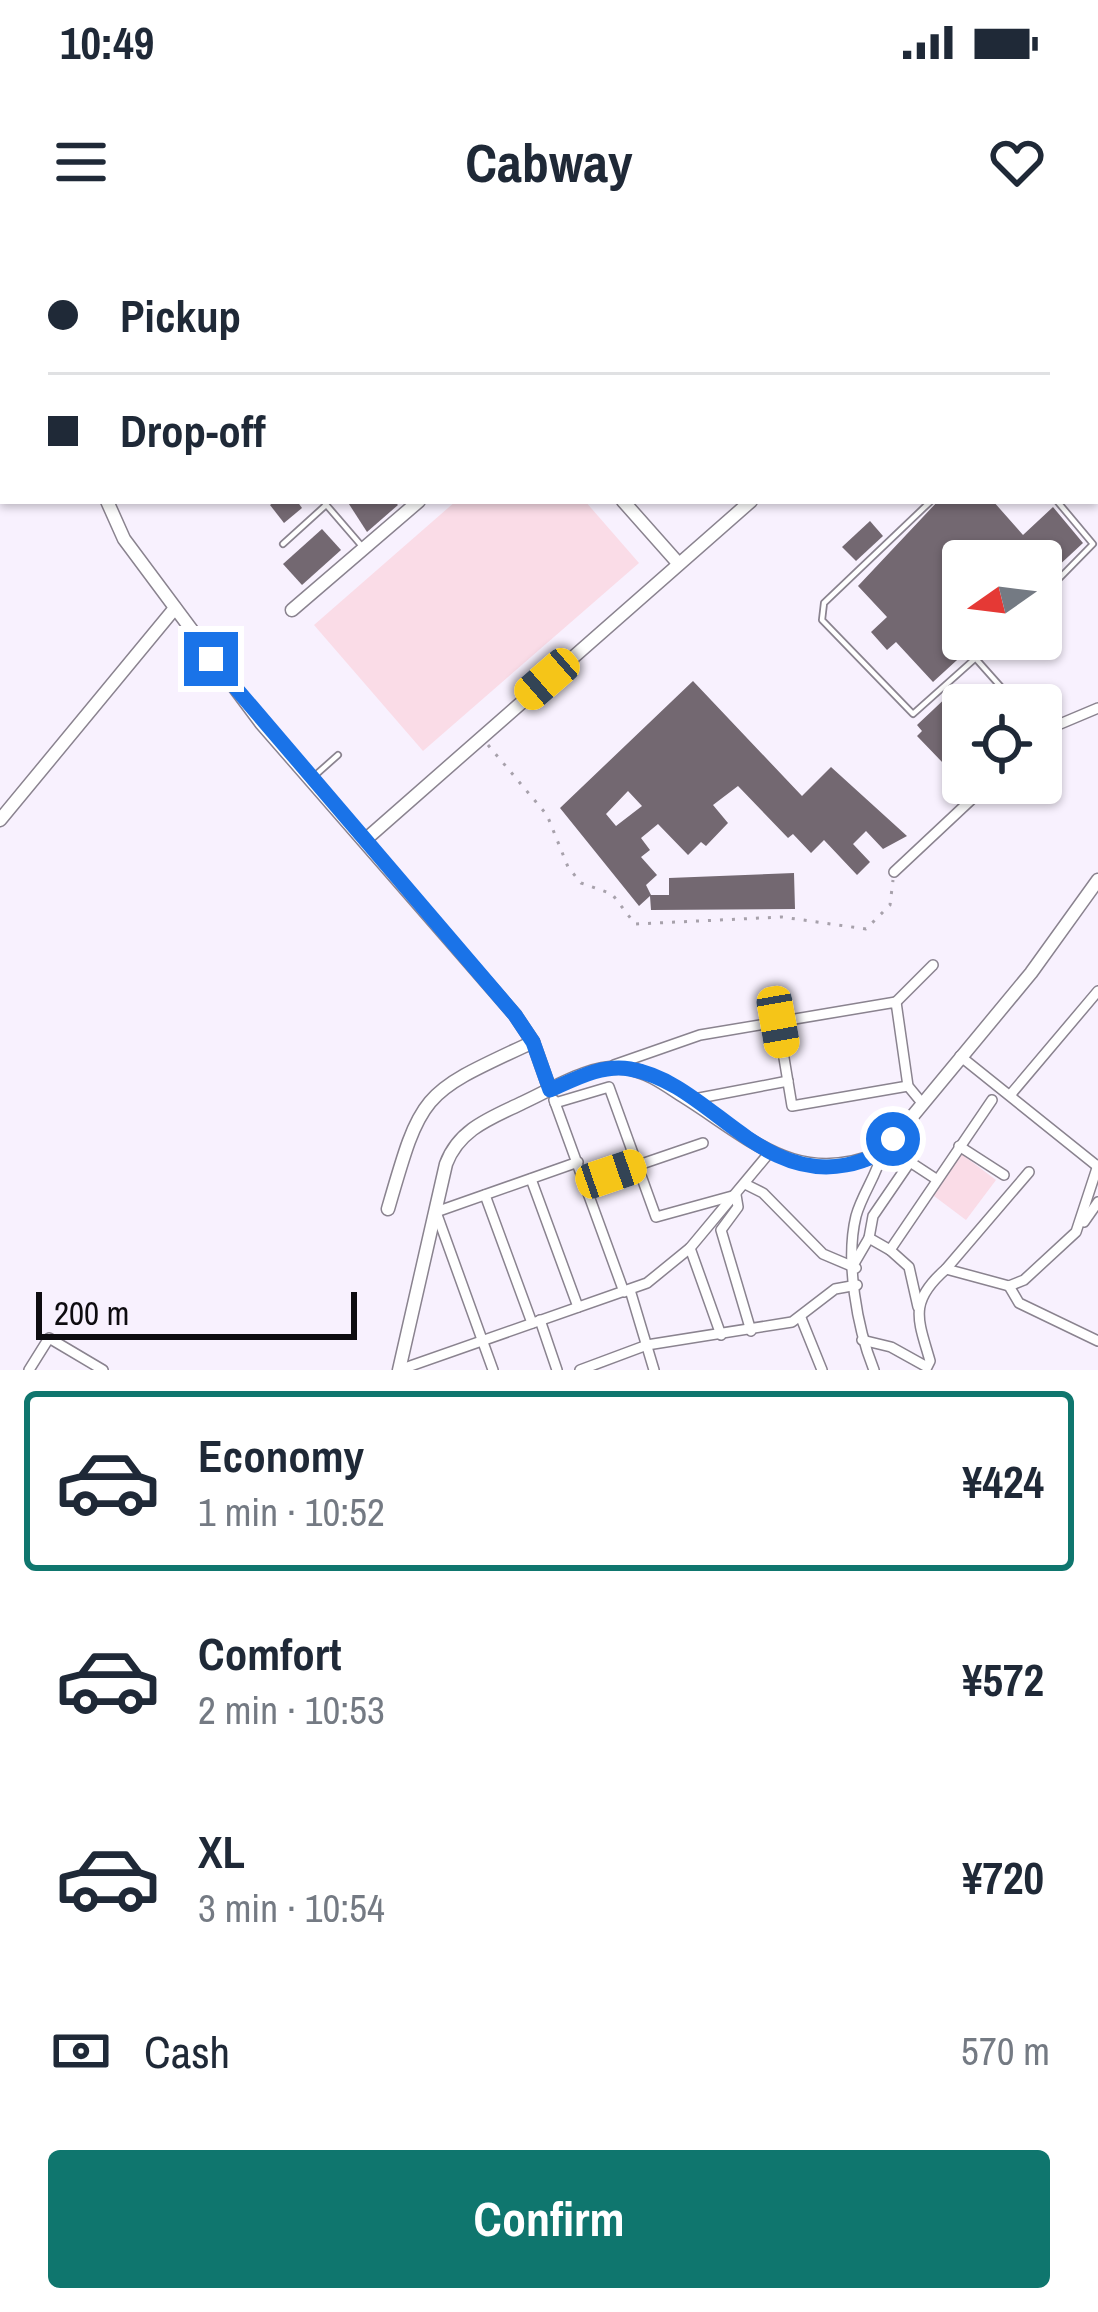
<!DOCTYPE html>
<meta charset="utf-8">
<style>
body{margin:0;font-family:"Archivo Narrow",sans-serif;background:#f2f2f3;color:#1f2937;height:100vh;display:flex;flex-direction:column;font-size:45px;white-space:nowrap}
*{box-sizing:border-box;margin:0}
p{font-size:39px;color:#747a83}
.icon{flex:none;width:66px;height:66px;fill:none;stroke:currentColor;stroke-width:2;stroke-linecap:round;stroke-linejoin:round}
.map{position:relative;height:1130px;overflow:hidden}
.details{display:flex;flex-direction:column;background:#fff;flex:1}
.details>*{flex:none}
.guide{position:absolute;left:0px;top:0px;width:1098px;height:264px;box-shadow:0 3px 9px #0004;display:grid;align-content:center;height:264px;padding:0 48px;background:#fff}
.needle{width:78px;rotate:256deg}
.tools{position:absolute;left:942px;top:300px;display:grid;gap:24px}
.tools a{display:grid;place-items:center;width:120px;height:120px;border-radius:12px;background:#fff;box-shadow:0 3px 9px #0004;font-size:60px}
.scale{position:absolute;left:36px;bottom:30px;width:321px;box-sizing:border-box;padding-left:12px;border:6px solid #0e0c10;border-top:0;font-size:33px;line-height:42px;white-space:nowrap;color:#0e0c10;-webkit-text-stroke:9px #f8f1fe;paint-order:stroke}
.end{position:absolute;width:54px;height:54px;margin:-27px;border:15px solid #1a73e8;background:#fff;box-shadow:0 0 0 6px #fff}
.from{border-radius:50%}
.car{position:absolute;width:36px;height:72px;margin:-36px -18px;border-radius:15px;box-shadow:0 0 9px 3px #0007;background:linear-gradient(#f5c518 24%,#345 0 40%,#f5c518 0 76%,#345 0 86%,#f5c518 0)}
.guide b{display:flex;align-items:center;gap:42px;height:114px;font-size:45px}
.guide b+b{border-top:3px solid #e0e1e3}
.guide i{width:30px;height:30px;background:#1f2937}
ul{padding:21px 0 0;list-style:none}
li{display:flex;align-items:center;gap:36px;height:180px;margin:0 24px 18px;padding:0 24px;border:6px solid transparent;border-radius:12px}
li div{flex:1}
li b{display:block;font-size:45px}
li em{font-style:normal;font-weight:700}
li.active{border-color:#0f766e}
li>.icon{width:108px;height:108px;stroke-width:1.5}
.pay{display:flex;align-items:center;gap:30px;height:132px;padding:0 48px;font-size:45px}
.pay p{margin-inline-start:auto}
.cta{display:flex;gap:24px;margin-top:auto;padding:24px 48px}
.cta a{flex:1;height:138px;border-radius:12px;background:#0f766e;color:#fff;font-size:48px;font-weight:700;line-height:138px;text-align:center}
.status{display:flex;justify-content:space-between;align-items:center;height:84px;padding:0 60px;background:#fff;direction:ltr}
.status svg{height:33px;fill:currentColor}
header{display:flex;justify-content:space-between;align-items:center;height:156px;padding:0 48px;background:#fff;font-size:54px;font-weight:700}
.map>svg:first-child{display:block}
.green{fill:#fadce7}
.building{fill:#736871;fill-rule:evenodd}
.lines{fill:none;stroke-linecap:round;stroke-linejoin:round}
.lane-casing{stroke:#8a838f;stroke-width:8}
.street-casing{stroke:#8a838f;stroke-width:12}
.secondary-casing{stroke:#8a838f;stroke-width:15}
.highway-casing{stroke:#d4d3d4;stroke-width:20}
.path{stroke:#a7a1ab;stroke-width:3;stroke-dasharray:3 9;stroke-linecap:butt}
.lane{stroke:#fff;stroke-width:4.5}
.street{stroke:#fff;stroke-width:9}
.secondary{stroke:#fff;stroke-width:12}
.highway{stroke:#c0bded;stroke-width:16}
.route{stroke:#1a73e8;stroke-width:15}
</style>
<div class="status"><b>10:49</b><svg viewBox="0 0 49 12"><path d="M0 12V9h3v3zM5 12V6h3v6zM10 12V3h3v9zM15 12V0h3v12zM26 1h20v11H26zM47 4h2v5h-2z"/></svg></div>
<header><svg class="icon" aria-label="menu" viewBox="0 0 24 24"><path d="M4 6h16M4 12h16M4 18h16"/></svg>Cabway<svg class="icon" aria-label="heart" viewBox="0 0 24 24"><path d="M12 20l-8-8c-3-5 5-10 8-4 3-6 11-1 8 4z"/></svg></header>
<div class="map">
<svg width="1098" height="1130" viewBox="0 0 1098 1130">
<rect width="100%" height="100%" fill="#f8f1fe"/>
<!-- green -->
<g class="green">
<path d="M456,261H585L639,323L423,511L314,385Z"/>
<path d="M960,913L996,940L966,980L930,953Z"/>
</g>
<!-- building -->
<g class="building">
<path d="M275,261H297L302,268L284,283L270,265Z"/>
<path d="M347,261H394L398,265L367,292Z"/>
<path d="M938,261H993L1023,295L1053,267L1083,303L1041,342V321H963V399H980L933,442L896,402L887,410L871,392L887,377L858,346Z"/>
<path d="M870,281L883,296L856,321L842,307Z"/>
<path d="M322,289L341,310L302,345L283,324Z"/>
<path d="M693,441L802,556L831,527L907,596L883,609L866,591L853,604L870,622L857,635L824,600L811,613L793,594L788,598L738,546L713,565L728,583L706,606L701,602L688,615L658,584L641,598L650,610L641,617L657,635L646,645L651,655H669V638L794,633L795,669L651,670L650,656L639,666L560,568ZM628,551L642,566L616,586L606,574Z"/>
<path d="M952,452L963,464V494L954,502L963,512L957,529L948,518L943,523L917,496L922,491L917,485Z"/>
</g>
<g class="lines">
<!-- lane casing -->
<g class="lane-casing">
<g id="lane">
<path d="M323,261L360,304"/>
<path d="M931,261L824,363L822,380L913,474L997,399"/>
<path d="M283,304L326,265"/>
<path d="M1041,357L1093,304L1057,261"/>
<path d="M977,420L1017,465"/>
<path d="M311,539L338,515"/>
</g>
</g>
<!-- street casing -->
<g class="street-casing">
<g id="street">
<path d="M1041,492L1098,468"/>
<path d="M894,632L989,543"/>
<path d="M896,762L933,725"/>
<path d="M778,782L792,866L908,846"/>
<path d="M960,816L1097,926"/>
<path d="M614,825L700,795L896,762L908,846L922,863"/>
<path d="M1011,854L1098,751"/>
<path d="M554,860L624,1052"/>
<path d="M689,860L788,841"/>
<path d="M555,863L609,847L656,977L736,955L738,967L721,990L751,1091"/>
<path d="M959,906L1004,935"/>
<path d="M531,939L578,1067"/>
<path d="M586,943L703,903"/>
<path d="M745,944L763,953L823,1014L856,1028"/>
<path d="M485,955L532,1083"/>
<path d="M1084,982L1098,962"/>
<path d="M869,998L873,976L910,922L936,939"/>
<path d="M690,1008L721,1095"/>
<path d="M890,1010L909,1027L918,1067"/>
<path d="M855,1022L869,998L890,1010L992,860"/>
<path d="M946,1029L1029,932"/>
<path d="M1009,1046L1019,1063L1098,1101"/>
<path d="M630,1050L654,1130"/>
<path d="M801,1078L822,1130"/>
<path d="M540,1080L557,1130"/>
<path d="M862,1100L891,1107L927,1127L930,1121C918,1079 908,1062 946,1029L1009,1046L1024,1040L1076,992L1098,925"/>
<path d="M29,1130L49,1098L103,1130"/>
<path d="M399,1130L647,1043L690,1008L770,912"/>
<path d="M493,1130L436,972L578,922"/>
<path d="M580,1130L647,1105L792,1082L835,1049L857,1045"/>
<path d="M874,1130C857,1088 845,1021 856,976C862,954 877,935 882,913"/>
</g>
</g>
<!-- secondary casing -->
<g class="secondary-casing">
<g id="secondary">
<path d="M393,0L395,3"/>
<path d="M572,0L574,3"/>
<path d="M833,0L835,3"/>
<path d="M1072,0L1074,3"/>
<path d="M105,3L106,0"/>
<path d="M460,3L463,0"/>
<path d="M1046,3L1050,0"/>
<path d="M1095,147L1098,151"/>
<path d="M107,261L124,299L261,483L515,775L533,802L550,850"/>
<path d="M623,261L678,323"/>
<path d="M292,370L419,261"/>
<path d="M0,580L175,368"/>
<path d="M365,600L751,261"/>
<path d="M388,969C422,851 421,854 533,802"/>
<path d="M399,1130L446,924C459,889 491,878 522,863C553,849 590,824 626,828C647,831 666,845 683,856C752,899 797,949 882,913L1031,733L1098,640"/>
</g>
</g>
<!-- highway casing -->
<g class="highway-casing">
<g id="highway">
<path d="M905,0L908,3"/>
<path d="M931,0L934,3"/>
<path d="M1095,209L1098,213"/>
<path d="M1095,238L1098,242"/>
</g>
</g>
<!-- path -->
<path class="path" d="M488,505L547,575L568,627L581,643L612,654L635,684L782,677L866,689L890,665L893,640"/>
<!-- lane -->
<use href="#lane" class="lane"/>
<!-- street -->
<use href="#street" class="street"/>
<!-- secondary -->
<use href="#secondary" class="secondary"/>
<!-- highway -->
<use href="#highway" class="highway"/>
</g>
<g class="lines">
<!-- route -->
<path class="route" d="M211,419L515,775L533,802L550,850C575,839 602,824 630,829C708,842 757,942 846,925C866,921 880,915 893,899"/>
</g>
</svg>
<div class="tools">
<a><svg class="needle" viewBox="-14 -14 28 28"><path d="M0-13l5 13h-10z" fill="#e53935"/><path d="M0 13l5-13h-10z" fill="#747a83"/></svg></a>
<a><svg class="icon" aria-label="locate" viewBox="0 0 24 24"><circle cx="12" cy="12" r="6"/><path d="M12 2v4M12 18v4M2 12h4M18 12h4"/></svg></a>
</div>
<div class="scale">200 m</div>
<i class="end from" style="left:893px;top:899px"></i>
<i class="end" style="left:211px;top:419px"></i>
<i class="car" style="left:547px;top:439px;rotate:229deg"></i>
<i class="car" style="left:778px;top:782px;rotate:170deg"></i>
<i class="car" style="left:611px;top:934px;rotate:71deg"></i>
<div class="guide">
<b><i class="from"></i>Pickup</b>
<b><i></i>Drop-off</b>
</div>
</div>
<section class="details">
<ul>
<li class="active"><svg class="icon" aria-label="car" viewBox="0 0 24 24"><path d="M5 17H2v-5l4-1 3-4h7l3 4 3 1v5h-3M9 17h6M6 11h13"/><circle cx="7" cy="17" r="2"/><circle cx="17" cy="17" r="2"/></svg><div><b>Economy</b><p>1 min · 10:52</p></div><em>¥424</em></li>
<li><svg class="icon" aria-label="car" viewBox="0 0 24 24"><path d="M5 17H2v-5l4-1 3-4h7l3 4 3 1v5h-3M9 17h6M6 11h13"/><circle cx="7" cy="17" r="2"/><circle cx="17" cy="17" r="2"/></svg><div><b>Comfort</b><p>2 min · 10:53</p></div><em>¥572</em></li>
<li><svg class="icon" aria-label="car" viewBox="0 0 24 24"><path d="M5 17H2v-5l4-1 3-4h7l3 4 3 1v5h-3M9 17h6M6 11h13"/><circle cx="7" cy="17" r="2"/><circle cx="17" cy="17" r="2"/></svg><div><b>XL</b><p>3 min · 10:54</p></div><em>¥720</em></li>
</ul>
<div class="pay"><svg class="icon" aria-label="cash" viewBox="0 0 24 24"><path d="M3 7h18v10H3z"/><circle cx="12" cy="12" r="2"/></svg>Cash<p>570 m</p></div>
<div class="cta"><a>Confirm</a></div>
</section>
